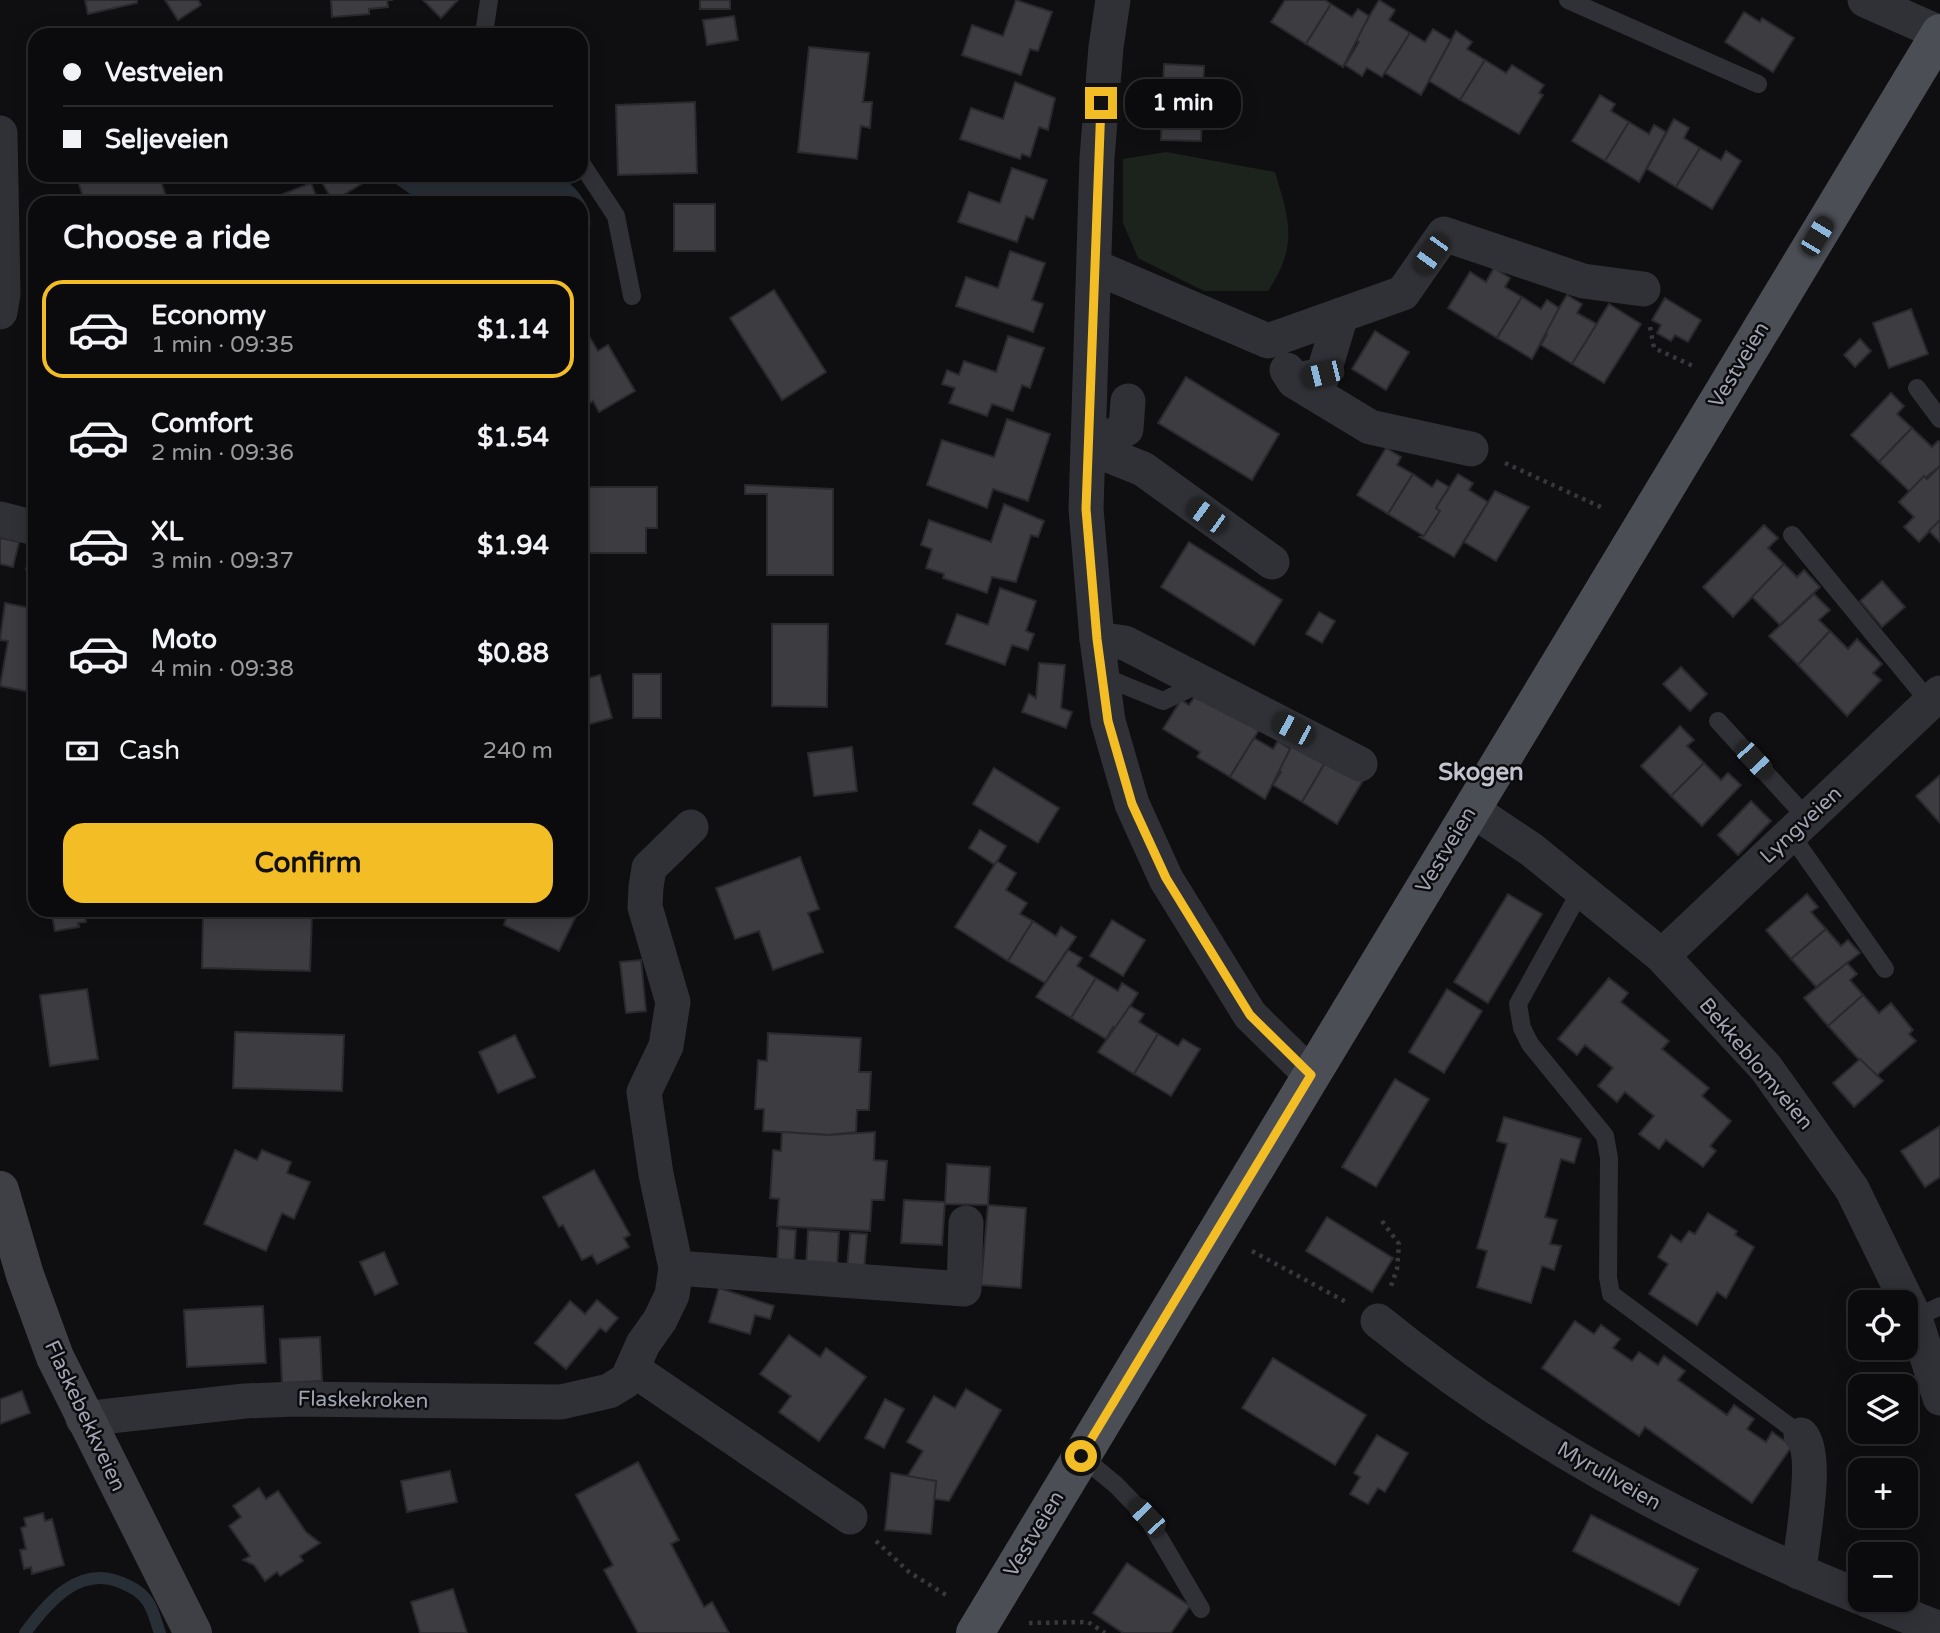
<!DOCTYPE html>
<meta charset="utf-8">
<style>
body{margin:0;font-family:"Varela Round",sans-serif;background:#19191b;color:#f1f3f6;height:100vh;display:flex;flex-direction:column;font-size:26px;white-space:nowrap}
*{box-sizing:border-box;margin:0}
p{font-size:23px;color:#9a9b9d}
.icon{flex:none;width:38px;height:38px;fill:none;stroke:currentColor;stroke-width:2;stroke-linecap:round;stroke-linejoin:round}
.map{position:relative;flex:1;overflow:hidden}
.details{position:absolute;left:28px;top:196px;width:560px;height:721px;display:flex;flex-direction:column;background:#0b0b0d;border-radius:21px;box-shadow:0 4px 18px #0003,0 0 0 2px #2b2b2e}
.details>*{flex:none}
.top-card{position:absolute;left:28px;top:28px;width:560px;height:154px;border-radius:21px;box-shadow:0 4px 18px #0003,0 0 0 2px #2b2b2e;display:grid;align-content:center;height:154px;padding:0 35px;background:#0b0b0d}
.tools{position:absolute;left:1848px;top:1290px;display:grid;gap:14px}
.tools a{display:grid;place-items:center;width:70px;height:70px;border-radius:14px;background:#0b0b0d;box-shadow:0 4px 18px #0003,0 0 0 2px #2b2b2e;font-size:35px}
.end{position:absolute;width:32px;height:32px;margin:-16px;border:9px solid #f3bd25;background:#111;box-shadow:0 0 0 4px #111}
.from{border-radius:50%}
.bubble{position:absolute;height:49px;border-radius:21px;background:#0b0b0d;box-shadow:0 4px 18px #0003,0 0 0 2px #2b2b2e;font-size:23px;font-weight:700;line-height:49px;text-align:center}
.car{position:absolute;width:21px;height:42px;margin:-21px -10px;border-radius:9px;box-shadow:0 0 5px 2px #0007;background:linear-gradient(#222 24%,#8ab4d8 0 40%,#222 0 76%,#8ab4d8 0 86%,#222 0)}
.top-card b{display:flex;align-items:center;gap:24px;height:66px;font-size:26px}
.top-card b+b{border-top:2px solid #2b2b2e}
.top-card i{width:18px;height:18px;background:#f1f3f6}
ul{padding:0;list-style:none}
li{display:flex;align-items:center;gap:21px;height:98px;margin:0 14px 10px;padding:0 21px;border:4px solid transparent;border-radius:21px}
li div{flex:1}
li b{display:block;font-size:26px}
li em{font-style:normal;font-weight:700}
li.selected{border-color:#f3bd25}
li>.icon{width:63px;height:63px;stroke-width:1.5}
h2{padding:0 35px;font-size:32px;line-height:84px}
.pay{display:flex;align-items:center;gap:18px;height:77px;padding:0 35px;font-size:26px}
.pay p{margin-inline-start:auto}
.cta{display:flex;gap:14px;margin-top:auto;padding:14px 35px}
.cta a{flex:1;height:80px;border-radius:21px;background:#f3bd25;color:#111;font-size:28px;font-weight:700;line-height:80px;text-align:center}
.map>svg:first-child{display:block}
.green{fill:#1c231d}
.water{fill:#282f36}
.lines{fill:none;stroke-linecap:round;stroke-linejoin:round}
.stream{stroke:#282f36;stroke-width:12}
.building{fill:#3c3c41;stroke:#2a292d;stroke-width:2}
.path{stroke:#36383d;stroke-width:4.5;stroke-dasharray:3.5 5;stroke-linecap:butt}
.lane{stroke:#303136;stroke-width:18}
.street{stroke:#303136;stroke-width:35}
.secondary{stroke:#3e4046;stroke-width:38}
.primary{stroke:#4c4e55;stroke-width:38}
.route{stroke:#f3bd25;stroke-width:9}
.labels{text-anchor:middle;dominant-baseline:central;stroke-width:5;stroke-linejoin:round;paint-order:stroke}
.street-label{font-size:21px;fill:#a0a4b2;stroke:#0b0a0c}
.quarter-label{font-size:24px;font-weight:bold;fill:#c1c4ce;stroke:#0b0a0c}
</style>
<div class="map">
<svg width="1940" height="1633" viewBox="0 0 1940 1633">
<rect width="100%" height="100%" fill="#0f0f11"/>
<!-- green -->
<path class="green" d="M1166,152L1275,172C1290,222 1298,245 1268,291H1204L1138,258L1123,223V159Z"/>
<!-- water -->
<path class="water" d="M383,175H559C585,193 602,220 581,248V203H423Z"/>
<g class="lines">
<!-- stream -->
<path class="stream" d="M25,1633C48,1602 80,1564 122,1583C134,1588 141,1592 148,1602C154,1611 156,1623 160,1633"/>
</g>
<!-- building -->
<g class="building">
<path d="M85,0H137V3L88,14Z"/>
<path d="M165,0H198L201,5L178,20Z"/>
<path d="M331,0H393H387L388,7L369,9V14L332,17Z"/>
<path d="M423,0H458L441,18Z"/>
<rect x="700" y="0" width="30" height="9"/>
<path d="M1016,0L1052,12L1038,51L1030,49L1021,75L962,55L972,25L1003,36Z"/>
<path d="M1285,0H1325L1331,4L1306,44L1271,22Z"/>
<path d="M1379,0L1395,10L1389,20L1410,33L1382,77L1367,68L1362,76L1345,65L1359,42L1355,40Z"/>
<path d="M1331,4L1352,17L1358,9L1369,16L1343,67L1306,44Z"/>
<path d="M1744,12L1760,22L1762,18L1794,38L1773,72L1725,42Z"/>
<path d="M734,16L738,40L707,45L703,20Z"/>
<path d="M1433,29L1451,40L1421,95L1385,73L1410,33L1425,42Z"/>
<path d="M1456,31L1472,42L1467,49L1485,60L1460,100L1429,81Z"/>
<path d="M809,47L869,53L863,102H872L870,128L861,126L857,159L798,152Z"/>
<path d="M1485,60L1506,73L1512,65L1544,85L1539,93L1543,95L1519,134L1460,100Z"/>
<path d="M1164,64L1204,66L1201,141L1161,140Z"/>
<path d="M1015,82L1055,98L1048,130L1039,127L1030,157L1022,154L1020,159L960,139L971,108L1003,119Z"/>
<path d="M1600,95L1615,104L1611,111L1629,122L1605,161L1572,141Z"/>
<path d="M695,102L697,173L618,175L616,105Z"/>
<path d="M1674,119L1689,128L1684,138L1700,148L1676,187L1647,169Z"/>
<path d="M1629,122L1649,134L1654,125L1666,132L1639,182L1605,161Z"/>
<path d="M1700,148L1721,160L1726,151L1741,161L1712,209L1676,187Z"/>
<path d="M1012,168L1047,180L1033,219L1026,216L1017,242L958,222L969,192L1000,203Z"/>
<path d="M76,175H159L168,203H85Z"/>
<path d="M322,175H358L363,183L333,201L319,177Z"/>
<path d="M311,183L319,203H286L283,194Z"/>
<rect x="674" y="204" width="41" height="47"/>
<path d="M1010,251L1045,263L1032,300L1043,304L1033,332L956,306L966,277L998,288Z"/>
<path d="M1494,268L1510,278L1505,287L1522,297L1497,338L1448,308L1470,272L1486,282Z"/>
<path d="M774,290L826,372L782,400L730,318Z"/>
<path d="M1567,295L1582,304L1577,313L1597,324L1572,364L1541,345L1547,334L1544,332Z"/>
<path d="M1522,297L1541,309L1547,300L1559,308L1532,359L1497,338Z"/>
<path d="M1665,298L1701,320L1688,342L1675,335L1671,341L1657,333L1661,325L1652,320Z"/>
<path d="M1609,304L1641,324L1604,383L1572,364Z"/>
<path d="M1911,309L1928,354L1889,368L1873,323Z"/>
<path d="M581,323L598,351L608,345L635,391L599,412L593,401L581,409Z"/>
<path d="M1375,331L1409,352L1386,390L1352,369Z"/>
<path d="M1008,336L1044,348L1030,388L1022,385L1013,411L992,404L987,416L949,403L955,388L942,384L947,370L959,375L964,361L996,372Z"/>
<path d="M1860,339L1871,351L1855,367L1844,355Z"/>
<path d="M1186,377L1279,434L1252,480L1158,423Z"/>
<path d="M1891,393L1904,406L1897,414L1912,428L1879,462L1851,435Z"/>
<path d="M1007,419L1050,434L1028,501L993,489L987,508L927,485L942,440L994,457Z"/>
<path d="M1912,428L1932,447L1938,441L1940,442V466L1909,491L1879,462Z"/>
<path d="M1386,448L1401,457L1397,465L1413,474L1388,514L1357,495Z"/>
<path d="M1940,466V520L1919,542L1904,527L1914,517L1899,502L1924,476L1927,479Z"/>
<path d="M1413,474L1432,487L1437,480L1449,487L1436,508L1440,511L1424,536L1388,514Z"/>
<path d="M1458,474L1473,483L1469,490L1488,502L1454,557L1420,537L1424,536L1440,511L1436,508Z"/>
<path d="M745,485L833,489V575H767V494H745Z"/>
<path d="M581,487H657V528H646V553H581Z"/>
<path d="M1495,491L1529,507L1496,561L1464,542Z"/>
<path d="M1004,504L1044,521L1038,537L1031,535L1016,582L992,577L987,593L943,578L944,574L926,568L932,549L921,545L929,520L991,542Z"/>
<path d="M1940,520V542L1929,531Z"/>
<path d="M1764,525L1778,538L1768,548L1784,564L1733,617L1703,587Z"/>
<path d="M0,538L19,542L13,567L0,564Z"/>
<path d="M1189,542L1282,600L1254,645L1161,587Z"/>
<path d="M30,550L35,551V572L26,570Z"/>
<path d="M1784,564L1797,577L1804,570L1820,587L1780,625L1752,597Z"/>
<path d="M1882,581L1905,607L1882,627L1860,601Z"/>
<path d="M1000,588L1036,601L1026,631L1034,634L1028,650L1012,645L1005,665L946,644L957,614L988,625Z"/>
<path d="M1814,594L1830,610L1819,620L1830,631L1798,665L1769,636Z"/>
<path d="M5,603L35,609V693L0,686L8,641L0,640Z"/>
<path d="M1319,612L1335,621L1322,643L1306,634Z"/>
<path d="M772,624H828L827,707L772,706Z"/>
<path d="M1830,631L1848,649L1857,639L1882,664L1873,673L1881,680L1847,716L1798,665Z"/>
<path d="M1039,663L1065,665L1061,708L1072,712L1066,728L1022,712L1029,694L1036,698Z"/>
<path d="M1681,667L1707,694L1690,711L1663,684Z"/>
<rect x="633" y="674" width="28" height="44"/>
<path d="M600,675L612,718L586,725L581,708V680Z"/>
<path d="M1195,696L1259,730L1230,777L1197,757L1200,752L1163,729L1181,700L1189,705Z"/>
<path d="M1680,726L1694,740L1687,746L1704,763L1671,796L1641,766Z"/>
<path d="M1298,736L1325,763L1302,802L1273,785L1281,772L1277,770Z"/>
<path d="M1254,738L1273,749L1278,741L1290,749L1265,799L1230,777Z"/>
<path d="M852,747L857,791L814,796L808,753Z"/>
<path d="M1325,763L1365,777L1337,824L1302,802Z"/>
<path d="M1704,763L1721,780L1728,773L1741,785L1702,826L1671,796Z"/>
<path d="M994,768L1059,808L1038,843L973,804Z"/>
<path d="M1940,775V823L1916,796Z"/>
<path d="M35,796V816L29,814Z"/>
<path d="M1751,801L1771,821L1738,855L1718,835Z"/>
<path d="M980,830L1006,846L995,865L969,848Z"/>
<path d="M800,857L819,909L808,913L823,952L773,970L759,931L735,939L716,888Z"/>
<path d="M997,861L1016,873L1006,890L1027,903L1020,914L1033,921L1008,961L955,927Z"/>
<path d="M1508,894L1542,914L1488,1003L1454,982Z"/>
<path d="M1807,894L1818,907L1811,912L1826,929L1791,959L1766,930Z"/>
<path d="M51,910H84L86,922L78,923L79,927L55,931Z"/>
<path d="M509,910H579L559,951L504,925Z"/>
<path d="M203,912L312,915L310,971L202,968Z"/>
<path d="M1112,920L1145,940L1123,976L1090,956Z"/>
<path d="M1033,921L1056,936L1061,927L1076,937L1045,983L1008,961Z"/>
<path d="M1826,929L1841,946L1848,940L1860,953L1816,987L1791,959Z"/>
<path d="M1068,950L1082,958L1077,966L1096,978L1071,1018L1036,997Z"/>
<path d="M641,960L646,1011L626,1013L620,962Z"/>
<path d="M1847,963L1857,974L1850,980L1863,995L1828,1026L1804,998Z"/>
<path d="M1096,978L1118,991L1122,983L1138,993L1116,1029L1113,1027L1106,1039L1071,1018Z"/>
<path d="M1609,978L1628,993L1621,1002L1669,1041L1662,1049L1709,1088L1702,1096L1731,1121L1710,1146L1716,1151L1703,1167L1666,1140L1659,1149L1639,1134L1654,1116L1625,1092L1617,1102L1598,1086L1613,1068L1585,1045L1577,1055L1558,1039Z"/>
<path d="M87,989L98,1059L50,1066L40,995Z"/>
<path d="M1447,989L1482,1011L1444,1073L1409,1052Z"/>
<path d="M1863,995L1879,1013L1891,1003L1913,1030L1909,1034L1916,1041L1875,1077L1828,1026Z"/>
<path d="M1130,1006L1144,1014L1139,1022L1158,1034L1134,1074L1098,1052Z"/>
<path d="M235,1032L344,1035L342,1091L233,1088Z"/>
<path d="M768,1033L861,1038L859,1072H871L869,1110H857L856,1132L828,1135L763,1131L764,1109H755L758,1060L767,1061Z"/>
<path d="M1158,1034L1178,1046L1183,1039L1200,1049L1171,1096L1134,1074Z"/>
<path d="M515,1035L535,1077L498,1093L479,1052Z"/>
<path d="M1860,1059L1883,1081L1854,1107L1833,1083Z"/>
<path d="M1395,1079L1429,1099L1376,1187L1342,1167Z"/>
<path d="M1504,1117L1581,1139L1574,1163L1561,1159L1545,1217L1557,1220L1550,1244L1561,1246L1554,1270L1542,1266L1531,1303L1477,1287L1487,1251L1477,1248L1507,1144L1497,1141Z"/>
<path d="M1940,1126V1177L1925,1187L1901,1151Z"/>
<path d="M782,1132L828,1135L875,1132L874,1160L887,1161L884,1200H872L870,1231L777,1226L779,1199L770,1198L773,1150L781,1151Z"/>
<path d="M235,1150L257,1160L262,1150L291,1162L287,1173L310,1182L294,1219L282,1213L266,1251L204,1224Z"/>
<path d="M947,1164L990,1167L988,1205L945,1204Z"/>
<path d="M594,1170L630,1235L624,1238L629,1247L597,1264L592,1255L582,1260L563,1225L559,1227L543,1197Z"/>
<path d="M904,1200L945,1202L942,1245L901,1243Z"/>
<path d="M988,1205L1026,1208L1021,1288L981,1285Z"/>
<path d="M1708,1213L1737,1231L1735,1235L1754,1247L1726,1298L1717,1292L1697,1325L1649,1294L1668,1264L1658,1257L1671,1235L1681,1242L1689,1231L1695,1234Z"/>
<path d="M1327,1217L1393,1258L1372,1292L1306,1251Z"/>
<path d="M779,1228L796,1230L794,1265L777,1264Z"/>
<path d="M808,1230L839,1232L837,1268L806,1266Z"/>
<path d="M850,1233L867,1234L864,1270L847,1268Z"/>
<path d="M384,1252L398,1284L375,1295L360,1262Z"/>
<path d="M719,1288L774,1306L770,1319L755,1315L750,1334L709,1322Z"/>
<path d="M597,1300L618,1318L606,1332L600,1328L566,1369L535,1343L570,1301L585,1314Z"/>
<path d="M263,1306L266,1363L187,1367L184,1310Z"/>
<path d="M1575,1321L1594,1334L1601,1325L1620,1339L1613,1348L1632,1361L1639,1352L1658,1365L1664,1356L1685,1371L1678,1380L1727,1415L1734,1405L1754,1419L1747,1429L1766,1442L1772,1432L1792,1446L1752,1503L1645,1427L1639,1436L1542,1368Z"/>
<path d="M789,1335L820,1357L826,1348L866,1377L819,1441L779,1412L791,1396L760,1374Z"/>
<path d="M320,1337L322,1381L282,1383L280,1339Z"/>
<path d="M1273,1358L1366,1415L1335,1465L1242,1408Z"/>
<path d="M966,1389L1001,1410L949,1501L934,1499L936,1481L907,1477L923,1451L907,1442L934,1396L955,1408Z"/>
<path d="M22,1391L30,1413L0,1424V1399Z"/>
<path d="M885,1399L904,1409L884,1448L865,1438Z"/>
<path d="M1377,1435L1408,1453L1385,1492L1378,1488L1368,1504L1350,1494L1360,1477L1354,1473Z"/>
<path d="M638,1462L679,1540L671,1544L704,1607L712,1602L729,1633H638L604,1570L613,1565L576,1495Z"/>
<path d="M450,1471L457,1502L407,1512L401,1481Z"/>
<path d="M891,1473L936,1481L931,1534L885,1530Z"/>
<path d="M259,1488L266,1499L278,1491L306,1532L320,1543L300,1556L303,1561L280,1576L277,1572L265,1581L254,1565L243,1560L250,1556L229,1526L241,1517L233,1506Z"/>
<path d="M43,1513L45,1521L52,1519L64,1565L32,1574L31,1567L24,1569L20,1550L26,1549L21,1528L26,1526L24,1518Z"/>
<path d="M1591,1515L1698,1569L1679,1605L1573,1551Z"/>
<path d="M1127,1563L1190,1606L1171,1633H1123L1093,1613Z"/>
<path d="M453,1589L467,1633H420L411,1602Z"/>
</g>
<g class="lines">
<!-- path -->
<g class="path">
<path d="M1650,327L1654,348L1693,366"/>
<path d="M1505,463L1605,509"/>
<path d="M1382,1221L1399,1244L1397,1269L1391,1286"/>
<path d="M1252,1251L1346,1302"/>
<path d="M876,1541L909,1572L946,1595"/>
<path d="M1029,1623L1088,1622L1105,1633"/>
</g>
<!-- lane -->
<g class="lane">
<path d="M1568,0L1758,84"/>
<path d="M488,35L485,27L489,0"/>
<path d="M581,163L616,216L632,296"/>
<path d="M1917,388L1940,419"/>
<path d="M1792,535L1932,705"/>
<path d="M1102,676L1163,701L1201,683"/>
<path d="M1718,721L1808,819"/>
<path d="M1791,835L1885,969"/>
<path d="M1581,890L1518,1004L1522,1028L1530,1044L1605,1136L1609,1158L1608,1277L1611,1294L1801,1435"/>
<path d="M1915,1318L1940,1306"/>
<path d="M1081,1456L1116,1485L1147,1517L1201,1609"/>
</g>
<!-- street -->
<g class="street">
<path d="M1113,0L1106,47L1097,158L1086,509L1097,639L1108,721L1132,804L1166,879L1250,1015L1311,1075"/>
<path d="M1865,0L1940,33"/>
<path d="M0,133L3,294L0,312"/>
<path d="M1095,267L1268,341L1403,293L1444,234L1583,281L1643,289"/>
<path d="M1287,370L1294,381L1323,375L1341,315"/>
<path d="M1294,381L1370,427L1471,449"/>
<path d="M1128,401L1126,429L1088,447L1143,469L1272,562"/>
<path d="M0,519L35,528"/>
<path d="M1097,639L1125,643L1360,764"/>
<path d="M1471,809L1532,850L1662,956L1766,1068L1852,1189L1915,1318L1940,1398"/>
<path d="M1662,956L1940,693"/>
<path d="M676,1268L964,1289L966,1223"/>
<path d="M1378,1321C1523,1439 1687,1527 1860,1597"/>
<path d="M634,1370L850,1517"/>
<path d="M83,1419L245,1401L295,1399L561,1402L609,1391L627,1380L643,1344L660,1320L672,1295L676,1268L656,1174L644,1092L666,1046L673,1002L645,907L646,887L649,868L691,827"/>
<path d="M1799,1572C1801,1543 1820,1455 1801,1435"/>
<path d="M1867,1600L1940,1629"/>
</g>
<!-- secondary -->
<path class="secondary" d="M0,1190L25,1275L55,1357L193,1633"/>
<!-- primary -->
<path class="primary" d="M975,1633L1940,33"/>
</g>
<g class="lines">
<!-- route -->
<path class="route" d="M1081,1456L1311,1075L1250,1015L1166,878L1132,804L1108,721L1097,639L1086,509L1101,103"/>
</g>
<g class="labels">
<!-- street labels -->
<g class="street-label">
<text transform="translate(1739 365) rotate(-59)">Vestveien</text>
<text transform="translate(1801 825) rotate(-43)">Lyngveien</text>
<text transform="translate(1446 850) rotate(-59)">Vestveien</text>
<text transform="translate(1756 1064) rotate(50)">Bekkeblomveien</text>
<text transform="translate(363 1400) rotate(1)">Flaskekroken</text>
<text transform="translate(85 1416) rotate(65)">Flaskebekkveien</text>
<text transform="translate(1609 1476) rotate(30)">Myrullveien</text>
<text transform="translate(1034 1534) rotate(-59)">Vestveien</text>
</g>
<!-- quarter labels -->
<g class="quarter-label">
<text x="1481" y="772">Skogen</text>
</g>
</g>
</svg>
<div class="tools">
<a><svg class="icon" aria-label="locate" viewBox="0 0 24 24"><circle cx="12" cy="12" r="6"/><path d="M12 2v4M12 18v4M2 12h4M18 12h4"/></svg></a>
<a><svg class="icon" aria-label="layers" viewBox="0 0 24 24"><path d="M12 4l9 5-9 5-9-5zM3 14l9 5 9-5"/></svg></a>
<a>+</a>
<a>−</a>
</div>
<i class="end from" style="left:1081px;top:1456px"></i>
<i class="end" style="left:1101px;top:103px"></i>
<div class="bubble" style="left:1125px;top:79px;width:116px">1 min</div>
<i class="car" style="left:1817px;top:236px;rotate:31deg"></i>
<i class="car" style="left:1431px;top:254px;rotate:216deg"></i>
<i class="car" style="left:1323px;top:374px;rotate:256deg"></i>
<i class="car" style="left:1207px;top:516px;rotate:306deg"></i>
<i class="car" style="left:1293px;top:729px;rotate:298deg"></i>
<i class="car" style="left:1754px;top:760px;rotate:137deg"></i>
<i class="car" style="left:1147px;top:1517px;rotate:316deg"></i>
<div class="top-card">
<b><i class="from"></i>Vestveien</b>
<b><i></i>Seljeveien</b>
</div>
<section class="details">
<h2>Choose a ride</h2>
<ul>
<li class="selected"><svg class="icon" aria-label="car" viewBox="0 0 24 24"><path d="M5 17H2v-5l4-1 3-4h7l3 4 3 1v5h-3M9 17h6M6 11h13"/><circle cx="7" cy="17" r="2"/><circle cx="17" cy="17" r="2"/></svg><div><b>Economy</b><p>1 min · 09:35</p></div><em>$1.14</em></li>
<li><svg class="icon" aria-label="car" viewBox="0 0 24 24"><path d="M5 17H2v-5l4-1 3-4h7l3 4 3 1v5h-3M9 17h6M6 11h13"/><circle cx="7" cy="17" r="2"/><circle cx="17" cy="17" r="2"/></svg><div><b>Comfort</b><p>2 min · 09:36</p></div><em>$1.54</em></li>
<li><svg class="icon" aria-label="car" viewBox="0 0 24 24"><path d="M5 17H2v-5l4-1 3-4h7l3 4 3 1v5h-3M9 17h6M6 11h13"/><circle cx="7" cy="17" r="2"/><circle cx="17" cy="17" r="2"/></svg><div><b>XL</b><p>3 min · 09:37</p></div><em>$1.94</em></li>
<li><svg class="icon" aria-label="car" viewBox="0 0 24 24"><path d="M5 17H2v-5l4-1 3-4h7l3 4 3 1v5h-3M9 17h6M6 11h13"/><circle cx="7" cy="17" r="2"/><circle cx="17" cy="17" r="2"/></svg><div><b>Moto</b><p>4 min · 09:38</p></div><em>$0.88</em></li>
</ul>
<div class="pay"><svg class="icon" aria-label="cash" viewBox="0 0 24 24"><path d="M3 7h18v10H3z"/><circle cx="12" cy="12" r="2"/></svg>Cash<p>240 m</p></div>
<div class="cta"><a>Confirm</a></div>
</section>
</div>
